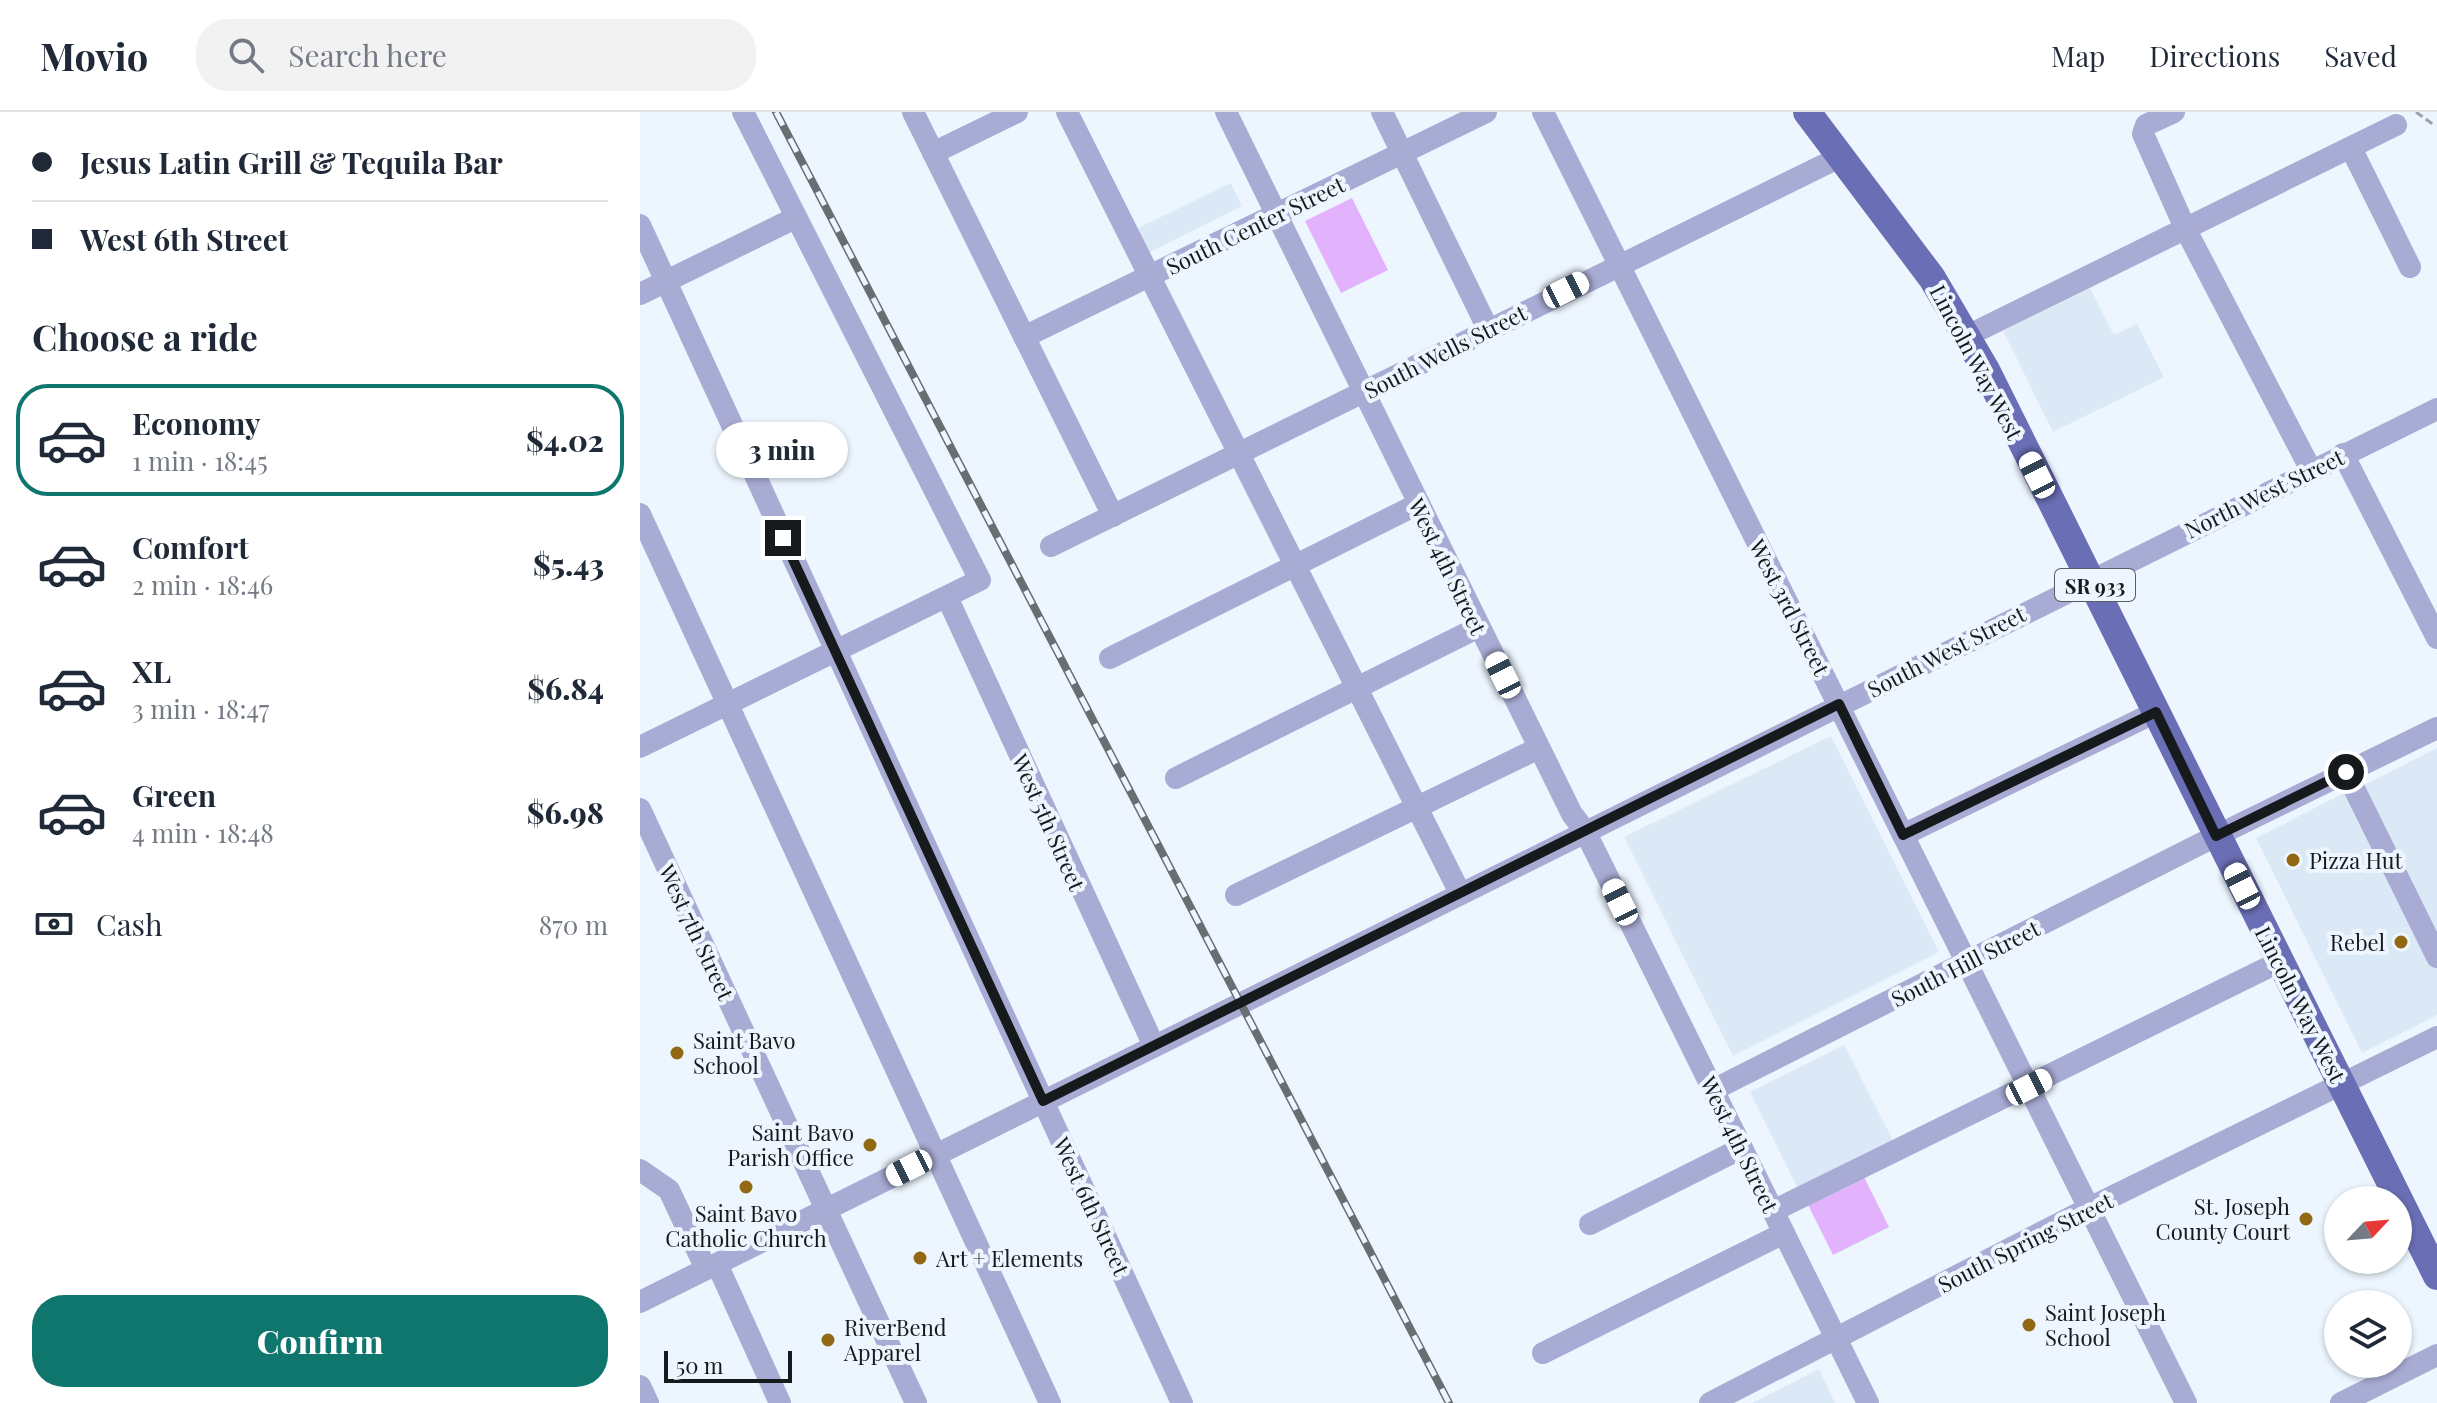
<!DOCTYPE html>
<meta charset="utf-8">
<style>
body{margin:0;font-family:"Playfair Display",serif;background:#f2f2f3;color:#1f2937;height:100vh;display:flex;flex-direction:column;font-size:30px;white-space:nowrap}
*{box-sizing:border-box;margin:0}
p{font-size:26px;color:#747a83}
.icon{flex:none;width:44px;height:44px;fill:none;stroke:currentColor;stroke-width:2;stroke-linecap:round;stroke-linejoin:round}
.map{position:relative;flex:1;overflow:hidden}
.panel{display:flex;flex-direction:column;background:#fff;width:640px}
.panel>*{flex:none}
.hud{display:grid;align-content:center;height:176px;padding:0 32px;background:#fff}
.needle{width:52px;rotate:64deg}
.controls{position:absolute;left:1684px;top:1074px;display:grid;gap:16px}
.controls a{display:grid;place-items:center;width:88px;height:88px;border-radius:50%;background:#fff;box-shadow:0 2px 6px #0004;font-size:40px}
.scale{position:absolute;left:24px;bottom:20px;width:128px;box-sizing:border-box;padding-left:8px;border:4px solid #171a1d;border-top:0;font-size:22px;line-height:28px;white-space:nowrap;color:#171a1d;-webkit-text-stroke:6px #edf6fe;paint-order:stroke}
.end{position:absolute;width:36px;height:36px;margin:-18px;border:10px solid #171a1d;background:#fff;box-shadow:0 0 0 4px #fff}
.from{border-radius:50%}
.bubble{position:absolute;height:56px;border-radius:28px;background:#fff;box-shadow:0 2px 6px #0004;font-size:26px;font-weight:800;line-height:56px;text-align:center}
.car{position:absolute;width:24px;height:48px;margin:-24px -12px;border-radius:10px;box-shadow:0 0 6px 2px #0007;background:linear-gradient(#fff 24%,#345 0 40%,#fff 0 76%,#345 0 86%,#fff 0)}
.hud b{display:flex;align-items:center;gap:28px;height:76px;font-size:30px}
.hud b+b{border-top:2px solid #e0e1e3}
.hud i{width:20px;height:20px;background:#1f2937}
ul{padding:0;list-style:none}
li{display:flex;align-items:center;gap:24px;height:112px;margin:0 16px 12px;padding:0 16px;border:4px solid transparent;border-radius:32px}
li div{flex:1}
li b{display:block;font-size:30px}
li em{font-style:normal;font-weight:800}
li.on{border-color:#0f766e}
li>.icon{width:72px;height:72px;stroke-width:1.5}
h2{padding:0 32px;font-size:36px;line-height:96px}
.pay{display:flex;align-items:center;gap:20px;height:88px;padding:0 32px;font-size:30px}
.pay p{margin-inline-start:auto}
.action{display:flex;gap:16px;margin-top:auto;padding:16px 32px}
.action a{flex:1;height:92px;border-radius:32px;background:#0f766e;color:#fff;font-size:32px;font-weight:800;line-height:92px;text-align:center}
header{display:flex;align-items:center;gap:48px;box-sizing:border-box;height:112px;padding:0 40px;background:#fff;border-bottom:2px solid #e0e1e3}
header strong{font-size:38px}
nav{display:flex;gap:44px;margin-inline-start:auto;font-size:28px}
.search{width:560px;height:72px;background:#f2f2f3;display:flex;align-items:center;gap:20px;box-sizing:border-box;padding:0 28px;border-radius:32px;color:#747a83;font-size:30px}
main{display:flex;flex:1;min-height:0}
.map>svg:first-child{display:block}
.built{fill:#dbe9f7}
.green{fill:#e2b2fd}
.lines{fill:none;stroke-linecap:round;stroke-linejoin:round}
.path{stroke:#9ca3a9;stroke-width:3;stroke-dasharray:8 4;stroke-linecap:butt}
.minor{stroke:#a8acd4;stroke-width:22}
.major{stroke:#6a6eb4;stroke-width:28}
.rail-casing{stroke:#696e73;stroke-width:8}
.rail{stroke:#edf6fe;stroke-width:5;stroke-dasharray:15;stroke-linecap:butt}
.route{stroke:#171a1d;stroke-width:10}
.poi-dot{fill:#926912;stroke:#edf6fe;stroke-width:3}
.labels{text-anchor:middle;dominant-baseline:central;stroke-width:8;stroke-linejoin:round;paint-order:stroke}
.shield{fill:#edf6fe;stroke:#575c60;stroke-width:2}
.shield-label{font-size:20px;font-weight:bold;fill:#171a1d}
.street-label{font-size:22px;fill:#171a1d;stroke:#edf6fe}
.poi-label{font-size:22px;fill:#171a1d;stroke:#edf6fe;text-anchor:start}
</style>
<header>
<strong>Movio</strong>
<div class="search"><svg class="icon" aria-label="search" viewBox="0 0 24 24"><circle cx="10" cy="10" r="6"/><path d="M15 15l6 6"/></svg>Search here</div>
<nav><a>Map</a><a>Directions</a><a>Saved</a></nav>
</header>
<main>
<section class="panel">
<div class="hud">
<b><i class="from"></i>Jesus Latin Grill &amp; Tequila Bar</b>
<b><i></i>West 6th Street</b>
</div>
<h2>Choose a ride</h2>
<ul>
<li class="on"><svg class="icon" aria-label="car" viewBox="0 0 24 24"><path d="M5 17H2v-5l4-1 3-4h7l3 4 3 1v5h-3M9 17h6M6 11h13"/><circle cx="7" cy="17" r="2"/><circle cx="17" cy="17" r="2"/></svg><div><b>Economy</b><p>1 min · 18:45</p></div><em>$4.02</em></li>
<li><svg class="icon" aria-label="car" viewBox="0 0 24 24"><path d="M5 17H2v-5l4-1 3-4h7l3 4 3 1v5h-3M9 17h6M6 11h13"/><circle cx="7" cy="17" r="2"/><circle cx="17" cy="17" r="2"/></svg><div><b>Comfort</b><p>2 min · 18:46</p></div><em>$5.43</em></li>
<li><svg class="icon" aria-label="car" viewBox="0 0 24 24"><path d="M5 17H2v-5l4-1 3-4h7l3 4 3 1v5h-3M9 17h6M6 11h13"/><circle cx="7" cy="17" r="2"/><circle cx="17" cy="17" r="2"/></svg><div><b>XL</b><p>3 min · 18:47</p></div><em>$6.84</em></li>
<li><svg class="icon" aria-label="car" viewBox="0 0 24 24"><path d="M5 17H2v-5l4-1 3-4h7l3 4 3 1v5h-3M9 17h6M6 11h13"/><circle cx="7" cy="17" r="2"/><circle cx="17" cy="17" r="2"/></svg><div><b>Green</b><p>4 min · 18:48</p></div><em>$6.98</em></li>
</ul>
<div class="pay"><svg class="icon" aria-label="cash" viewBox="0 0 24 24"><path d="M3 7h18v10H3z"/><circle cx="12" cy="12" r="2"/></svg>Cash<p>870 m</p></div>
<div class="action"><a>Confirm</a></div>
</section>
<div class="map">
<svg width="1797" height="1291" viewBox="0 0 1797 1291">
<rect width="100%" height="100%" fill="#edf6fe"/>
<!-- built -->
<g class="built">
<path d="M591,71L602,94L504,143L492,119Z"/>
<path d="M1450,176L1474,223L1497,212L1524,265L1413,320L1363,219Z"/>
<path d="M1191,624L1299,840L1093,944L984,725Z"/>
<path d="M1797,636V830L1720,675Z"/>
<path d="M1710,678L1797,856V903L1722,941L1616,726Z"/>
<path d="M1204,933L1256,1034L1160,1081L1110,980Z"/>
<path d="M1179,1257L1195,1291H1112Z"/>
</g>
<!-- green -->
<g class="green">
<path d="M712,86L748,158L701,181L665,109Z"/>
<path d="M1223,1063L1249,1115L1193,1143L1167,1091Z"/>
</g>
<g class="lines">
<!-- path -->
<path class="path" d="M1776,0L1794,13"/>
<!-- minor -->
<g class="minor">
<path d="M273,0L473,404"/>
<path d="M427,0L820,781"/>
<path d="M586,0L932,702L945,719L1228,1291"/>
<path d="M742,0L848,217"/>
<path d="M903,0L1546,1291"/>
<path d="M1534,0L1506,13L1503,22L1546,118L1671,358"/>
<path d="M1711,36L1770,155"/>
<path d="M293,41L377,0"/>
<path d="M0,113L542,1291"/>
<path d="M0,182L155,106"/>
<path d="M1327,224L1756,13"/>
<path d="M384,225L846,0"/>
<path d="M1703,342L1797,526"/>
<path d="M0,402L410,1291"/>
<path d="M411,434L1200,45"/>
<path d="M307,485L514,934"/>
<path d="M470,546L778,392"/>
<path d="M0,635L340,468L103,0"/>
<path d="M1706,660L1797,845"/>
<path d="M536,666L839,515"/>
<path d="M0,697L276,1291"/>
<path d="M1263,723L1516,600"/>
<path d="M596,783L899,636"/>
<path d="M1073,978L1576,724L1797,616"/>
<path d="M0,1058L29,1078L66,1157"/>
<path d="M1133,1099L1639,850"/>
<path d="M950,1112L1102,1036"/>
<path d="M77,1152L140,1291"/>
<path d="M0,1190L1797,297"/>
<path d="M903,1241L1144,1121"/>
<path d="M0,1274L8,1291"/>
<path d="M1070,1291L1449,1096L1797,925"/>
<path d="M1701,1291L1797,1243"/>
</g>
<!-- major -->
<path class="major" d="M1167,0L1292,166L1346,258L1797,1164"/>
<!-- rail casing -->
<g class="rail-casing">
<path id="rail" d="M136,0L809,1291"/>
</g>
<!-- rail -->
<use href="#rail" class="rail"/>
</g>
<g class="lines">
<!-- route -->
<path class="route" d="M143,426L403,989L1199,592L1263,723L1516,600L1576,724L1706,660"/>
</g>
<!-- markers -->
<g class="poi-dot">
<circle cx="1653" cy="748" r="8"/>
<circle cx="1761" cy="830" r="8"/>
<circle cx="37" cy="941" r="8"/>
<circle cx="230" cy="1033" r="8"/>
<circle cx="106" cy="1075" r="8"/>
<circle cx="1666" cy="1107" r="8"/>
<circle cx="280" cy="1146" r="8"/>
<circle cx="1389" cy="1213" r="8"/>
<circle cx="188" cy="1228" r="8"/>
</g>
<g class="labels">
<!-- shield labels -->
<rect class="shield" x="1415" y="457" width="80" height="32" rx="6"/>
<g class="shield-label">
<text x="1455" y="473">SR 933</text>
</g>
<!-- street labels -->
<g class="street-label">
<text transform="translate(615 113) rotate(-26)">South Center Street</text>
<text transform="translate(805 239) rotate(-27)">South Wells Street</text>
<text transform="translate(1337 250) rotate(62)">Lincoln Way West</text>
<text transform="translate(1624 381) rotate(-26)">North West Street</text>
<text transform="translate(808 454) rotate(64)">West 4th Street</text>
<text transform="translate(1150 495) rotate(63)">West 3rd Street</text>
<text transform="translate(1306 539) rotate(-27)">South West Street</text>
<text transform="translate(409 710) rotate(66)">West 5th Street</text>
<text transform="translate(57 820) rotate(65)">West 7th Street</text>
<text transform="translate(1325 851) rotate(-27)">South Hill Street</text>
<text transform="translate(1661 892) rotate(63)">Lincoln Way West</text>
<text transform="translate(1100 1032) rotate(64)">West 4th Street</text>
<text transform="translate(452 1094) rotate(65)">West 6th Street</text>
<text transform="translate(1385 1130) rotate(-27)">South Spring Street</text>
</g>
<!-- poi labels -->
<g class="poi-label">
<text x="1669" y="748">Pizza Hut</text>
<text x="1745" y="830" text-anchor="end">Rebel</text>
<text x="53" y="928">Saint Bavo<tspan x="53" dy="25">School</tspan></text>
<text x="214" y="1020" text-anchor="end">Saint Bavo<tspan x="214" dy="25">Parish Office</tspan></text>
<text x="1650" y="1094" text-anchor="end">St. Joseph<tspan x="1650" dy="25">County Court</tspan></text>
<text x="106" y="1101" text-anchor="middle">Saint Bavo<tspan x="106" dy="25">Catholic Church</tspan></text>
<text x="296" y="1146">Art + Elements</text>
<text x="1405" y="1200">Saint Joseph<tspan x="1405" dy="25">School</tspan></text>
<text x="204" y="1215">RiverBend<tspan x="204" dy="25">Apparel</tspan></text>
</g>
</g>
</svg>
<div class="controls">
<a><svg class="needle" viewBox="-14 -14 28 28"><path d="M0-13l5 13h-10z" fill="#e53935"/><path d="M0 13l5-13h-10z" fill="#747a83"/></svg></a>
<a><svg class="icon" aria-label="layers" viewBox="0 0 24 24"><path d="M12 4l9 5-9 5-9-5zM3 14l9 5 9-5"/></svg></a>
</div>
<div class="scale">50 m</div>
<i class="end from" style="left:1706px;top:660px"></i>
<i class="end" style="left:143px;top:426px"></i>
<div class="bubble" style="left:76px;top:310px;width:132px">3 min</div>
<i class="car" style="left:926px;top:178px;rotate:63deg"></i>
<i class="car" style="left:1397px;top:363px;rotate:333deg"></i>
<i class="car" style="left:863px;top:563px;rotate:334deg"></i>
<i class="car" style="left:1602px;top:774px;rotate:333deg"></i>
<i class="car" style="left:980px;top:790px;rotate:334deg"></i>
<i class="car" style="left:1389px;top:975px;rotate:63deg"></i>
<i class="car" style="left:269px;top:1056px;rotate:243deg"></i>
</div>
</main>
